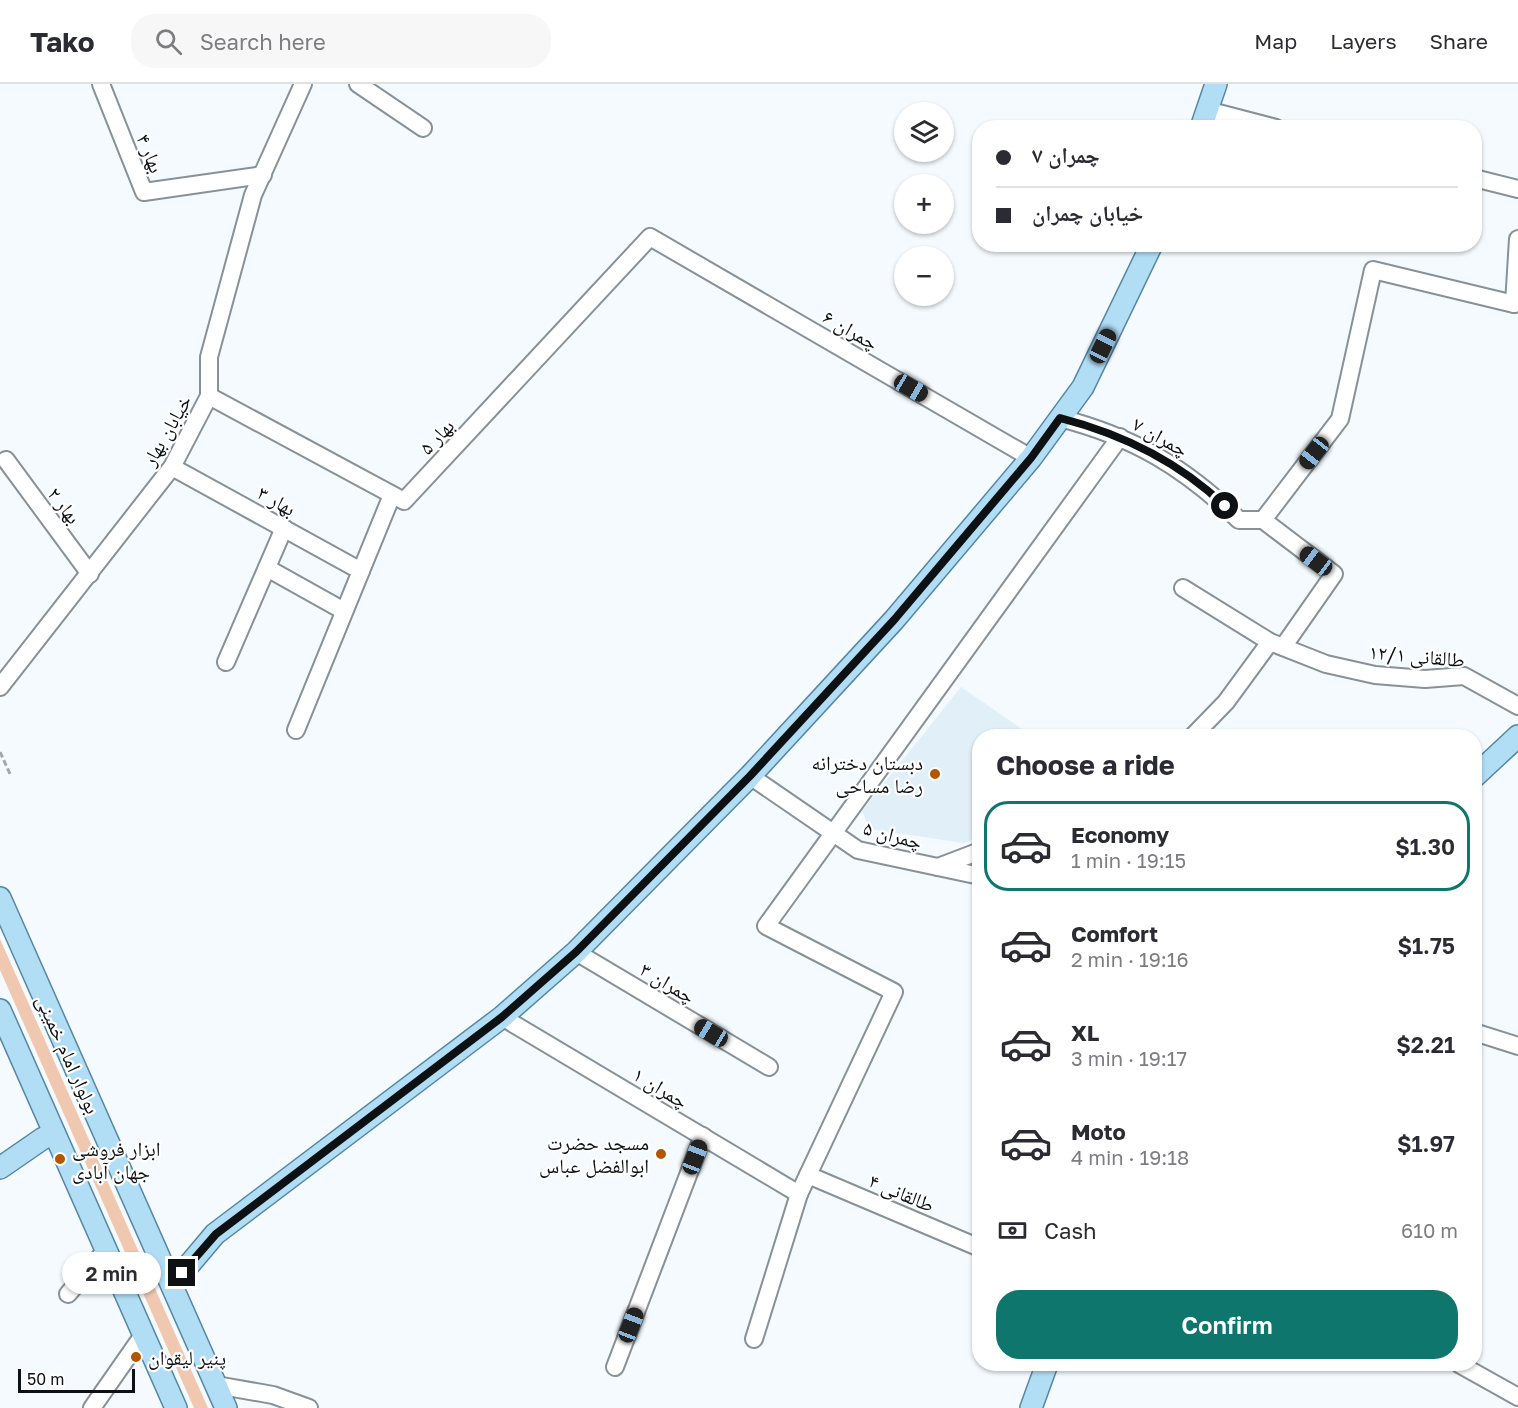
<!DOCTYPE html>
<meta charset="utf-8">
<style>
body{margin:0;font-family:"Golos Text","Noto Naskh Arabic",sans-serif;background:#f7f7f7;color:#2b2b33;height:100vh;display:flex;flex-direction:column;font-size:22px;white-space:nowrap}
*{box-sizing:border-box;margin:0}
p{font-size:20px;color:#7c7c81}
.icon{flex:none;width:33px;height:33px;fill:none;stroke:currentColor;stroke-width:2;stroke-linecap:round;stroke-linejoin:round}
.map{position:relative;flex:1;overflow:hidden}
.details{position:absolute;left:972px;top:645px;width:510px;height:642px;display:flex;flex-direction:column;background:#fff;border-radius:24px;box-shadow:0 2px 4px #0004}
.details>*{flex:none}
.top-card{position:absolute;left:972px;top:36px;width:510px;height:132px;border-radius:24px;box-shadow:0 2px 4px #0004;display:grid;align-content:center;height:132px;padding:0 24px;background:#fff}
.buttons{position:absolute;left:894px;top:18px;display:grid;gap:12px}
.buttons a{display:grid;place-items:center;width:60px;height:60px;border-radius:50%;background:#fff;box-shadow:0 2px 4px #0004;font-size:30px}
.scale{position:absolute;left:18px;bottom:15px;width:117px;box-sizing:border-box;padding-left:6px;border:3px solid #0e1114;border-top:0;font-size:16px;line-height:21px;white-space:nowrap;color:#0e1114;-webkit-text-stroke:4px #fff;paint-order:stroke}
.end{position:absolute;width:27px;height:27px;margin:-14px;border:8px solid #0e1114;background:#fff;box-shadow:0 0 0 3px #fff}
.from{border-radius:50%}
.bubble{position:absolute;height:42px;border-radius:21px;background:#fff;box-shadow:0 2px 4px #0004;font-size:20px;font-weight:600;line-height:42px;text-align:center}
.car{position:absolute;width:18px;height:36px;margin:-18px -9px;border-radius:8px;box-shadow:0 0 4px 2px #0007;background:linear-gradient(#222 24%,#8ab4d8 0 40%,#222 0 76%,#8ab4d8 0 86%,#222 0)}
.top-card b{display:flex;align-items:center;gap:21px;height:57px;font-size:22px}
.top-card b+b{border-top:2px solid #e1e1e2}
.top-card i{width:15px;height:15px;background:#2b2b33}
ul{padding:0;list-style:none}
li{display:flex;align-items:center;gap:18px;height:90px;margin:0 12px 9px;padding:0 12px;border:3px solid transparent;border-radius:24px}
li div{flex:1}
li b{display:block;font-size:22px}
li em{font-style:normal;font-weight:600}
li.selected{border-color:#0f766e}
li>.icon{width:54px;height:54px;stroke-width:1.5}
h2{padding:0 24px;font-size:27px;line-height:72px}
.pay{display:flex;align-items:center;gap:15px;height:66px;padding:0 24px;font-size:22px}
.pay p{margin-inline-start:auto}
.primary-button{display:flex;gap:12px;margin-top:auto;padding:12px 24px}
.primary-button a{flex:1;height:69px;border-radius:24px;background:#0f766e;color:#fff;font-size:24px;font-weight:600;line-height:69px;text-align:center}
header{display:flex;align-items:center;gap:36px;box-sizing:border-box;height:84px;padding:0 30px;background:#fff;border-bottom:2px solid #e1e1e2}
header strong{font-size:28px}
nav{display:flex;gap:33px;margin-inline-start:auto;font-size:21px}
.search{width:420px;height:54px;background:#f7f7f7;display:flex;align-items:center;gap:15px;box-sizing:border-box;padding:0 21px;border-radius:24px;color:#7c7c81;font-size:22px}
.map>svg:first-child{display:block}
.built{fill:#e1eff8}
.green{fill:#f0c8b0}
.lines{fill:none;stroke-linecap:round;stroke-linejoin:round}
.minor-casing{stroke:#879197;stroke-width:20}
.major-casing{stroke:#5687a2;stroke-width:24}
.path{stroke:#a2a7ab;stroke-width:3;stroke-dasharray:6 3;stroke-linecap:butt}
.minor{stroke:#fff;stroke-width:16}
.major{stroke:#b1ddf5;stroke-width:21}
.route{stroke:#0e1114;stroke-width:8}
.poi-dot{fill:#b45600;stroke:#fff;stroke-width:2}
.labels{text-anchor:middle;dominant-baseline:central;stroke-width:4.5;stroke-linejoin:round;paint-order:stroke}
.street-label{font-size:20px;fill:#0e1114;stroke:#fff}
.poi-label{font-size:20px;fill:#0e1114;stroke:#fff;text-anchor:end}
</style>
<header>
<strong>Tako</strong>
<div class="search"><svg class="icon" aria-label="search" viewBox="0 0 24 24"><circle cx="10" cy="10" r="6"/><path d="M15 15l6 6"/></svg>Search here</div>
<nav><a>Map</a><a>Layers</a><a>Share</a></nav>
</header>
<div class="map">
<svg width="1518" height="1324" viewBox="0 0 1518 1324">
<rect width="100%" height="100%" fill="#f4fafe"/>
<!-- built -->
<path class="built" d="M961,603L1032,652H980L979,753L964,759L870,745L862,727Z"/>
<!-- green -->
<path class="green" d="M0,855L208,1324H194L0,886Z"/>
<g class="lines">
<!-- minor casing -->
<g class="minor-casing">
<g id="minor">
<path d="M101,0L144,108L263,91"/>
<path d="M358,0L423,44"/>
<path d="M1207,26L1276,44"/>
<path d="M1474,94L1518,105"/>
<path d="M1514,220L1518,155"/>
<path d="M209,312L404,417L650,153L1031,374"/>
<path d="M1060,334C1134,353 1184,383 1239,436H1263"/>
<path d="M6,376L90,490"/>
<path d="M172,383L361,487"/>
<path d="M1263,436L1340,335L1373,186L1514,220L1518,218"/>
<path d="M1263,436L1334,490L1283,563"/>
<path d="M267,484L344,527"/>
<path d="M1183,504L1270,558L1326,580L1375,591L1425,595L1464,592L1518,622"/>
<path d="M226,578L284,444"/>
<path d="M0,603L172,383L209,312V273L253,111L303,0"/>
<path d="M296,646L392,411"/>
<path d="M1193,652L1226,618L1270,558"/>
<path d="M750,692L858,766L980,792"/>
<path d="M938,783L980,767"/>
<path d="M576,868L769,983"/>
<path d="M502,933L799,1110"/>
<path d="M1474,948L1518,962"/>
<path d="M808,1091L980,1164"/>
<path d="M68,1210L106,1166"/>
<path d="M754,1255L799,1110L894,908L766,842L1120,353"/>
<path d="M1459,1280L1518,1313"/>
<path d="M615,1283L703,1052"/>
<path d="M216,1301L273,1311L309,1324"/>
<path d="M92,1324L143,1251"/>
</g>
</g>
<!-- major casing -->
<g class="major-casing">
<g id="major">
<path d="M1201,44L1216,0"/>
<path d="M1474,693L1518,652"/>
<path d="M0,814L226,1324"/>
<path d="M0,926L176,1324"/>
<path d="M0,1084L42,1055L54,1049"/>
<path d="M172,1201L215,1150L502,933L576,868L750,692L894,536L1031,374L1083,303L1152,160"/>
<path d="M1031,1324L1047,1280"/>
</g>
</g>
<!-- path -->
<path class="path" d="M0,668L11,692"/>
<!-- minor -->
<use href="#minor" class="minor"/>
<!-- major -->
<use href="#major" class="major"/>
</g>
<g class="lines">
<!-- route -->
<path class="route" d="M182,1189L216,1150L502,933L576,868L750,692L894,536L1031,374L1060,334C1122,350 1179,378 1225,422"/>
</g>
<!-- markers -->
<g class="poi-dot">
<circle cx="935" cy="690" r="6"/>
<circle cx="661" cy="1070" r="6"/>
<circle cx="60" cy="1075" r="6"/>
<circle cx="136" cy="1273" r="6"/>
</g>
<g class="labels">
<!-- street labels -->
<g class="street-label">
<text transform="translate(151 69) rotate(68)">بهار ۴</text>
<text transform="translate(851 245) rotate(30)">چمران ۶</text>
<text transform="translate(166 346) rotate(-60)">خیابان بهار</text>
<text transform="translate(436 352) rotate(-47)">بهار ۵</text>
<text transform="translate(1161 352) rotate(29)">چمران ۷</text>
<text transform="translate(277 416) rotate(29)">بهار ۳</text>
<text transform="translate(65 421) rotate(53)">بهار ۲</text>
<text transform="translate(1417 571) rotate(5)">طالقانی ۱۲/۱</text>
<text transform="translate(893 750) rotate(15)">چمران ۵</text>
<text transform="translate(668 898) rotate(31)">چمران ۳</text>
<text transform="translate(69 970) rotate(66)">بولوار امام خمینی</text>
<text transform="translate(661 1003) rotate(31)">چمران ۱</text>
<text transform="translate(902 1108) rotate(23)">طالقانی ۴</text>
</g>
<!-- poi labels -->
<g class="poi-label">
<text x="923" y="678">دبستان دخترانه<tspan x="923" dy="23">رضا مساحی</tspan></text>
<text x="649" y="1058">مسجد حضرت<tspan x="649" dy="23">ابوالفضل عباس</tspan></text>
<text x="72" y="1064" text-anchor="start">ابزار فروشی<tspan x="72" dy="23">جهان آبادی</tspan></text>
<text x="148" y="1273" text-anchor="start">پنیر لیقوان</text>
</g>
</g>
</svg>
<div class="buttons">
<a><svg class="icon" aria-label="layers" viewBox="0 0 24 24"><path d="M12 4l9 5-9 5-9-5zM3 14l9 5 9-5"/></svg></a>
<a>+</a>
<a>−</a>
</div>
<div class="scale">50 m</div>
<i class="end from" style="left:1225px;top:422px"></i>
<i class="end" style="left:182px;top:1189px"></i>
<div class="bubble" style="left:62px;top:1168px;width:99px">2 min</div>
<i class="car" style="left:1103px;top:262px;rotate:26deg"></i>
<i class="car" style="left:911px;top:304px;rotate:120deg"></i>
<i class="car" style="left:1314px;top:369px;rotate:218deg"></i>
<i class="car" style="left:1316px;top:477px;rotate:307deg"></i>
<i class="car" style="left:711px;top:949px;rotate:301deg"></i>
<i class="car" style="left:695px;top:1073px;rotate:21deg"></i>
<i class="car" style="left:631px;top:1241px;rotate:21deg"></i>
<div class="top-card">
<b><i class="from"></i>چمران ۷</b>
<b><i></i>خیابان چمران</b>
</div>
<section class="details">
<h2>Choose a ride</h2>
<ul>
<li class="selected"><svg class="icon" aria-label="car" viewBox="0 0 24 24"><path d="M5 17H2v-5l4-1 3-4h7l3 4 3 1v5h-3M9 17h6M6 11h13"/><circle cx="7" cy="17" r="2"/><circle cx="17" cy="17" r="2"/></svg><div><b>Economy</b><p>1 min · 19:15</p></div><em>$1.30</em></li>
<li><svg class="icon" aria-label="car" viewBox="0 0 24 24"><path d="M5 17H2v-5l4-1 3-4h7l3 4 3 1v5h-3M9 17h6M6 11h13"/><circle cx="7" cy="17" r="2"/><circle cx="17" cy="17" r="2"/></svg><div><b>Comfort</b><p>2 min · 19:16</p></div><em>$1.75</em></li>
<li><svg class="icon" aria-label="car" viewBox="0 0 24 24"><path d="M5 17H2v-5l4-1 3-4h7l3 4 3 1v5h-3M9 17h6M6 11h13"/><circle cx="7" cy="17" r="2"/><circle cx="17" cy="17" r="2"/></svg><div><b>XL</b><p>3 min · 19:17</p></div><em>$2.21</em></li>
<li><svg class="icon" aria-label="car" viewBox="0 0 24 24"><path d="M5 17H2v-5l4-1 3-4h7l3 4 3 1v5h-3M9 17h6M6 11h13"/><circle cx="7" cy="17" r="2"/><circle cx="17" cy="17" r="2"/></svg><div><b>Moto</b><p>4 min · 19:18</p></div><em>$1.97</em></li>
</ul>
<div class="pay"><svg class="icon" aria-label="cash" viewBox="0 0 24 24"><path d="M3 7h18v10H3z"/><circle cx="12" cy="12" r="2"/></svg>Cash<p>610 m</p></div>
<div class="primary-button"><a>Confirm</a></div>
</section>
</div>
